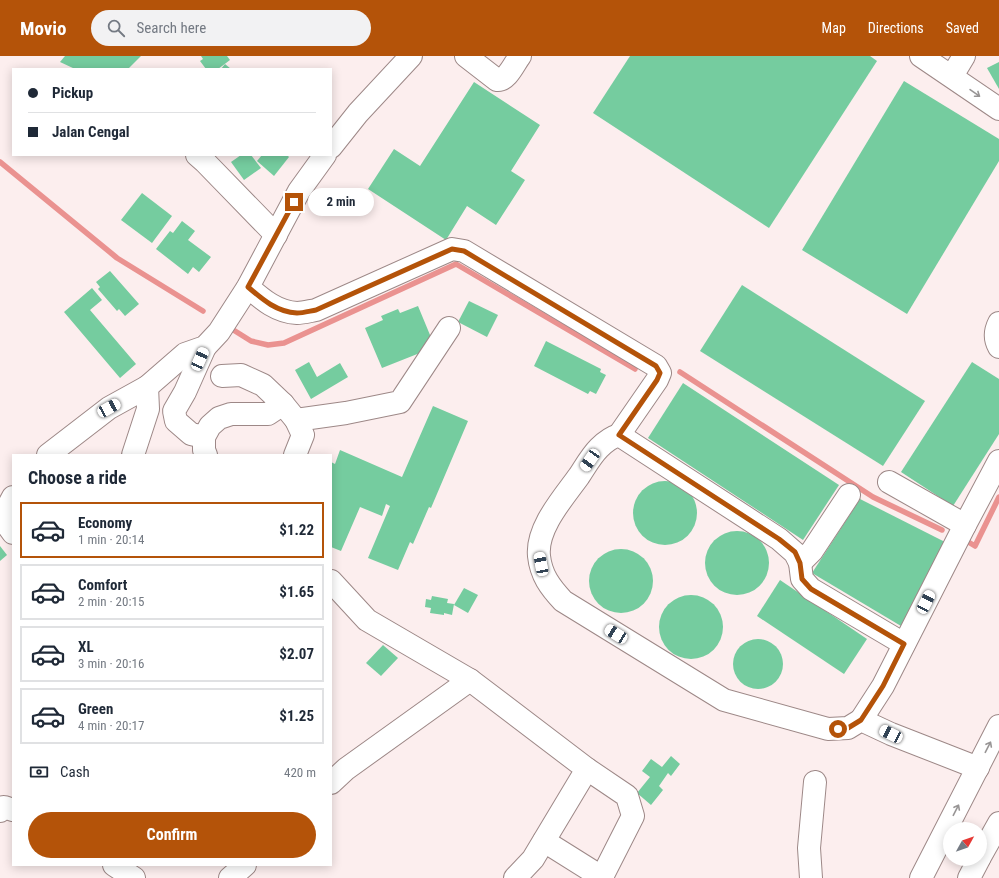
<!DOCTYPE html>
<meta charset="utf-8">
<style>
body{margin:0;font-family:"Roboto Condensed",sans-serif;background:#f2f2f3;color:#1f2937;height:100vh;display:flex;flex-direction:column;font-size:15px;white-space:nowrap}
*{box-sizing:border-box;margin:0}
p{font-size:13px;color:#747a83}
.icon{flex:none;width:22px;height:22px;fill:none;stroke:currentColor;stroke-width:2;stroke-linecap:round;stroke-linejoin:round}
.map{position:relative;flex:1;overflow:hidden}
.side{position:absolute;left:12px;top:398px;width:320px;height:412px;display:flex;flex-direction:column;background:#fff;border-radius:0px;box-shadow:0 2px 10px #0003}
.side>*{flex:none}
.banner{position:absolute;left:12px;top:12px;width:320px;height:88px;border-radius:0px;box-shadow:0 2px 10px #0003;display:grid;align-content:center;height:88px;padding:0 16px;background:#fff}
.needle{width:26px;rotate:50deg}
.controls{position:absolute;left:943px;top:766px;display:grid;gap:8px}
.controls a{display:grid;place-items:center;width:44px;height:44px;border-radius:50%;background:#fff;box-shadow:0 2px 10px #0003;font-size:20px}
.end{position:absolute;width:18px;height:18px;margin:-9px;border:5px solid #b45309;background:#fff;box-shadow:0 0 0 2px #fff}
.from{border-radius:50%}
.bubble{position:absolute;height:28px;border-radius:14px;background:#fff;box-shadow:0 2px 10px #0003;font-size:13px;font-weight:700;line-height:28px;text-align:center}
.car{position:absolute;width:12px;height:24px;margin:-12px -6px;border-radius:5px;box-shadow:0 0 3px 1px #0007;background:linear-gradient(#fff 24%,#345 0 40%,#fff 0 76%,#345 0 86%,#fff 0)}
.banner b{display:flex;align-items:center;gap:14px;height:38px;font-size:15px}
.banner b+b{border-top:1px solid #e0e1e3}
.banner i{width:10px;height:10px;background:#1f2937}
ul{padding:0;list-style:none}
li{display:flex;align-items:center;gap:12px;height:56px;margin:0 8px 6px;padding:0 8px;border:2px solid #e0e1e3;border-radius:0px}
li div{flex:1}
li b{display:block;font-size:15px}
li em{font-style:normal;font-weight:700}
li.current{border-color:#b45309}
li>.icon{width:36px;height:36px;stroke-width:1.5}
h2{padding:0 16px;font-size:18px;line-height:48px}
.pay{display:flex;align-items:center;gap:10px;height:44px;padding:0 16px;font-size:15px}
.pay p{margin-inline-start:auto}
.button{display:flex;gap:8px;margin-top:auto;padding:8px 16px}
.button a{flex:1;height:46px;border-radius:24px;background:#b45309;color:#fff;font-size:16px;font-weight:700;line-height:46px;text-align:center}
header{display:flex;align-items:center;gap:24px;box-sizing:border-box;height:56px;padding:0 20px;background:#b45309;color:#fff}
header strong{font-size:19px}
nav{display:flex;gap:22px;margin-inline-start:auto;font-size:14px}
.search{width:280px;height:36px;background:#f2f2f3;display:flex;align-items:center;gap:10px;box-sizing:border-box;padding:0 14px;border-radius:22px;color:#747a83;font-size:15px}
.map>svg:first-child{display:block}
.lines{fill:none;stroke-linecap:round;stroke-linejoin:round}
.stream{stroke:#ea9290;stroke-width:5.5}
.building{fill:#75cc9f}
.minor-casing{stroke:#9d8887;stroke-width:24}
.highway-casing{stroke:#9d8887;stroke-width:24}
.minor{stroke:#fff;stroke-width:22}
.highway{stroke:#fff;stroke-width:22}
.oneway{stroke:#989595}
.route{stroke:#b45309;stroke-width:5}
</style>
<header>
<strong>Movio</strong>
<div class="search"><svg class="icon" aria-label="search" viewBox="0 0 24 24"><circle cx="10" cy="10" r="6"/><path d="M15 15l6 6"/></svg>Search here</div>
<nav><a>Map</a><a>Directions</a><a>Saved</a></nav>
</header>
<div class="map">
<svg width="999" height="822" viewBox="0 0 999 822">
<rect width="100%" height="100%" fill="#fceeee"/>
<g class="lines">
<!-- stream -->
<g class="stream">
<path d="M0,106L117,202L203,255"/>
<path d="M235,275L251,285L268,289L284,287L456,208L635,313"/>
<path d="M680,316L873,441L942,474"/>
<path d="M970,487L975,490L999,441"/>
</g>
</g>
<!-- building -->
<g class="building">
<path d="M65,0H141L128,13H75L60,6Z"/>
<path d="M201,0H227L230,4L218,13H206L200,5L203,3Z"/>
<path d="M630,0H870L877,5L769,172L593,57Z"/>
<path d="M999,6V33L987,12Z"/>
<path d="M225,8L231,13H221Z"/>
<path d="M904,25L999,83V105L907,258L802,194Z"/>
<path d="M474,26L540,69L511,115L525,124L496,169L467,150L446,184L368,133L394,93L420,110Z"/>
<path d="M241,99H251L261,112L244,124L231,106Z"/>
<path d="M262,99H287L289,101L274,120L257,105Z"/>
<path d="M142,137L172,160L152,187L121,164Z"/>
<path d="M182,165L195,175L188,184L211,201L199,216L193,211L188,218L156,193L170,175L173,177Z"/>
<path d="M110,215L139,248L125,260L119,253L117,255L98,233L100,231L96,226Z"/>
<path d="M742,229L925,345L883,410L700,295Z"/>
<path d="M92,232L102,244L90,254L136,308L120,322L64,256Z"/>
<path d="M469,245L498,259L487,281L458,266Z"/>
<path d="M418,250L435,291L382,312L365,272L383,264L381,260L398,253L400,257Z"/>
<path d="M546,285L601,313L600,316L606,319L596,338L590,335L588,338L534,310Z"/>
<path d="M309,306L317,321L340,307L348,321L311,343L295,314Z"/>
<path d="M972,306L999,323V378L953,450L901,416Z"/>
<path d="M683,327L839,429L803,484L648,382Z"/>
<path d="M433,350L468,365L431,452L429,451L413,488L410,486L398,514L368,502L390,450L386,448L382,460L360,451L341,495L331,491V406L335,408L340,394L402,421Z"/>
<circle cx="665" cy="457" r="32"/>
<path d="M860,443L947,487L901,570L812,517Z"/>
<circle cx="737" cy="507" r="32"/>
<path d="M0,490L7,499L0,505Z"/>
<circle cx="621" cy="525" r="32"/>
<path d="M780,524L867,583L844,618L757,560Z"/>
<path d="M464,532L478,539L468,557L454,549Z"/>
<circle cx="691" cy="571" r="32"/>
<path d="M432,540L448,543L447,547L454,548L452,559L444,557V559L430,557L431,552L425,551L426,543L431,544Z"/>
<circle cx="758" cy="608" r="25"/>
<path d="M383,589L398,602L381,620L366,607Z"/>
<path d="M671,700L680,708L671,720L668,717L659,730L663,734L651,749L637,737L650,721L642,715L651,703L662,711Z"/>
</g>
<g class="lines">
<!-- minor casing -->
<g class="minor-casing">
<g id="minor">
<path d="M466,0L497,24C507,25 514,8 520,0"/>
<path d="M921,0L999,53"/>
<path d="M952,20L964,0"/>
<path d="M331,91L358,57L411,0"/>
<path d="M197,99L205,106L276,179"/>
<path d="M248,231C263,244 277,256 297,257C303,257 310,255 316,254L452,193L464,195L656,310L660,317L657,324L619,379"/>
<path d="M999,267C995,275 994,282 999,291"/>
<path d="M222,320L241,319L263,329L283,348L296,364L303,379L295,399"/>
<path d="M296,364L346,357L400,346L449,272"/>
<path d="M204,381L191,378L176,365L174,355L185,336L205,291"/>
<path d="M48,399L109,352L147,331L185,298L205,291L219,276L248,231L299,135L325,99"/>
<path d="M133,399L148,353L147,331"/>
<path d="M206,399L204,394V381L210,370L219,362L231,358H268L283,348"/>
<path d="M889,426L965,469"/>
<path d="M2,462L13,477"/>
<path d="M0,465L13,441"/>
<path d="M800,507L812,495L849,439"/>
<path d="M331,525L367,564L470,624L587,713L533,803L515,822"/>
<path d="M904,588L811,533L802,523L800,507L795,497L779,483L619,379C612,381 604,387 599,392C591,400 585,411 579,420C564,441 536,472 539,500C541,519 550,531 563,545L724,644L828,673L848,672L861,664L891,678L978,712"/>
<path d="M861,664L883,630L965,469L999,405"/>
<path d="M587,713L627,740L633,760L602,821"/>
<path d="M331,727L346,713L470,624"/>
<path d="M0,755L4,751L13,754"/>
<path d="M544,785L603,822"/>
<path d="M114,809L134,822"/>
<path d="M230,822L245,809"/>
<path d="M811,822L809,792L815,726"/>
</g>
</g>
<!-- highway casing -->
<g class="highway-casing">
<g id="highway">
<path d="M980,801L999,767"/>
<path d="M921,822L999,670"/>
<path d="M969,822L979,803"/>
</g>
</g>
<!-- minor -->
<use href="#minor" class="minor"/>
<!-- highway -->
<use href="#highway" class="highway"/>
</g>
<!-- one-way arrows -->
<defs><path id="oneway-shaft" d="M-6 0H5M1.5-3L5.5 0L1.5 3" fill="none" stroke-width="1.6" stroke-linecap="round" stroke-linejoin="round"/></defs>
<g class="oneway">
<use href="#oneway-shaft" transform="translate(975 37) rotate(35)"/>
<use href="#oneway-shaft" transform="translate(988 691) rotate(-63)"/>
<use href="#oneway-shaft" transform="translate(956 754) rotate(-63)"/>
</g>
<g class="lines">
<!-- route -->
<path class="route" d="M294,146L248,231C263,244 277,256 297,257C303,257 310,255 316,254L452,193L464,195L656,310L660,317L657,324L619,379L779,483L795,496L800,507L802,523L811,533L904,588L883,630L861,664L848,672L838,673"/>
</g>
</svg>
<div class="controls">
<a><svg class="needle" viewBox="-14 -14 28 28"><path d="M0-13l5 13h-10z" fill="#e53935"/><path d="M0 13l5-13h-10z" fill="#747a83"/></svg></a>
</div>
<i class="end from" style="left:838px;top:673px"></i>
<i class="end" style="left:294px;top:146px"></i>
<div class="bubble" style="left:308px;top:132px;width:66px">2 min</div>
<i class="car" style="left:200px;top:303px;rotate:24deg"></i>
<i class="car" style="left:109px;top:352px;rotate:61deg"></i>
<i class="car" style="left:590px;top:404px;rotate:215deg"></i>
<i class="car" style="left:541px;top:508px;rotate:349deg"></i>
<i class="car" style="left:926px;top:546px;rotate:27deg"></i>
<i class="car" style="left:616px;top:578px;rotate:302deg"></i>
<i class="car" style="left:891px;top:678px;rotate:296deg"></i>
<div class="banner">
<b><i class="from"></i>Pickup</b>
<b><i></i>Jalan Cengal</b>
</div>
<section class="side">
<h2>Choose a ride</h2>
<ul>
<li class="current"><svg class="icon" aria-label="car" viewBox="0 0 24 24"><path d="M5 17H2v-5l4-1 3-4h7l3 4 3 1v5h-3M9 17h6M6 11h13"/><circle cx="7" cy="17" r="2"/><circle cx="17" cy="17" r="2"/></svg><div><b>Economy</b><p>1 min · 20:14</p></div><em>$1.22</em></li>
<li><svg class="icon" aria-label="car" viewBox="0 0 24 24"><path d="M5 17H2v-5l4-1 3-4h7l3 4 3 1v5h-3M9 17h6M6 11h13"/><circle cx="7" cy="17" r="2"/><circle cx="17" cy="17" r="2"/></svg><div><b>Comfort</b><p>2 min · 20:15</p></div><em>$1.65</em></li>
<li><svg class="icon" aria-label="car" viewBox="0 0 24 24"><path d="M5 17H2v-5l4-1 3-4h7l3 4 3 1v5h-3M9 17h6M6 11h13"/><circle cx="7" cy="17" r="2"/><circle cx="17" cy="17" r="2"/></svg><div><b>XL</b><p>3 min · 20:16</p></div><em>$2.07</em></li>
<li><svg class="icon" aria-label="car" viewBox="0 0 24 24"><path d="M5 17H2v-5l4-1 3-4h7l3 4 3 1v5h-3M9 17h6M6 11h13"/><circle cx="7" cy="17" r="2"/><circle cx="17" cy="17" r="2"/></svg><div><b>Green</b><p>4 min · 20:17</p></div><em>$1.25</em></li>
</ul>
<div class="pay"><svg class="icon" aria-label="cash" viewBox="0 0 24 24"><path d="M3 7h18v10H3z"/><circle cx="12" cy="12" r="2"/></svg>Cash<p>420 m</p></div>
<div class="button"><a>Confirm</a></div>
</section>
</div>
